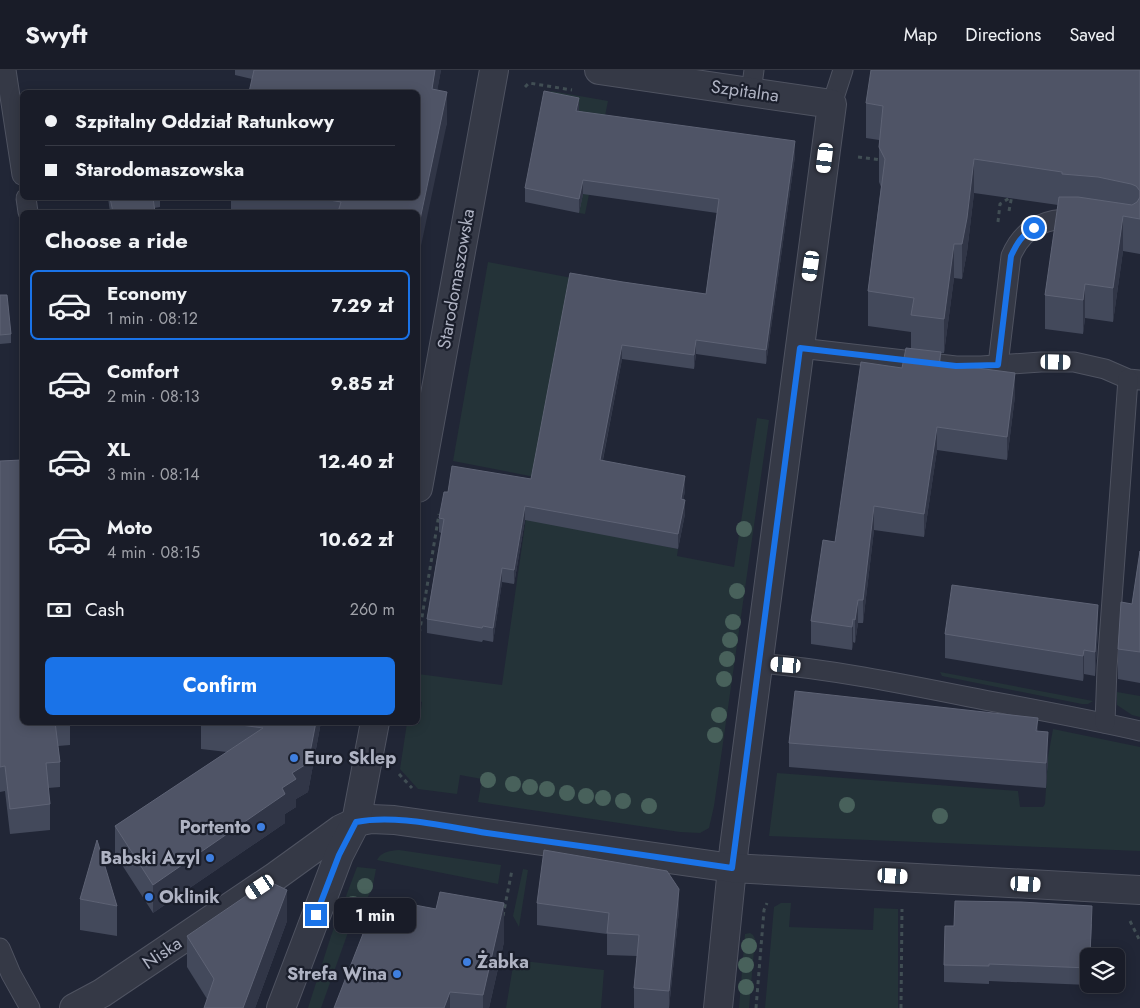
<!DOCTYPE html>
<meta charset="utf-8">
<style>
body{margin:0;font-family:Jost,sans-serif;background:#222530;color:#f1f3f6;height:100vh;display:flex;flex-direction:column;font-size:19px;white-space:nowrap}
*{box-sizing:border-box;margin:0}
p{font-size:16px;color:#9fa1a8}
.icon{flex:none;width:28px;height:28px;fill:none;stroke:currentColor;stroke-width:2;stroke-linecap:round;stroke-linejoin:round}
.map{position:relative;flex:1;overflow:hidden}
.drawer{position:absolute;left:20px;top:140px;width:400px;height:515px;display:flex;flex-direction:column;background:#191c28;border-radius:8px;box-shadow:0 2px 12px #0003,0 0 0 1px #373a45}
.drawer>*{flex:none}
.top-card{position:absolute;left:20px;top:20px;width:400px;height:110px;border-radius:8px;box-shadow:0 2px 12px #0003,0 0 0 1px #373a45;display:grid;align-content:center;height:110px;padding:0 25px;background:#191c28}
.controls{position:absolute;left:1080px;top:878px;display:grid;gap:10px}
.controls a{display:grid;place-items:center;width:45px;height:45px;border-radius:8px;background:#191c28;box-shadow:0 2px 12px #0003,0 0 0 1px #373a45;font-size:25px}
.end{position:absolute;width:22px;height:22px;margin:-11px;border:6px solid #1a73e8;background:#fff;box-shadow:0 0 0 2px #fff}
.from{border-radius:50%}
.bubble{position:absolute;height:35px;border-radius:8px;background:#191c28;box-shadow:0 2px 12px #0003,0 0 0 1px #373a45;font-size:16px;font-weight:700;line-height:35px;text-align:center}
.car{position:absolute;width:15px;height:30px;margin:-15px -8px;border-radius:6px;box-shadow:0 0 4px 1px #0007;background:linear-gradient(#fff 24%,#345 0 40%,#fff 0 76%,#345 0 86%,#fff 0)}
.top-card b{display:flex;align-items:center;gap:18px;height:48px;font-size:19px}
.top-card b+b{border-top:1px solid #373a45}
.top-card i{width:12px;height:12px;background:#f1f3f6}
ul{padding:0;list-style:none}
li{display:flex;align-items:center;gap:15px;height:70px;margin:0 10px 8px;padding:0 15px;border:2px solid transparent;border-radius:8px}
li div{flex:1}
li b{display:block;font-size:19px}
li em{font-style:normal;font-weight:700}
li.active{border-color:#1a73e8}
li>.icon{width:45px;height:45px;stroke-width:1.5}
h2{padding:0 25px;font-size:22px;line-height:60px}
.pay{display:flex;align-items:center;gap:12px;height:55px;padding:0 25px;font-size:19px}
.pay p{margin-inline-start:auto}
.primary-button{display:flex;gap:10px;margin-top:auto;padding:10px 25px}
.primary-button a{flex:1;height:58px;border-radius:8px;background:#1a73e8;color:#fff;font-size:20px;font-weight:700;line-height:58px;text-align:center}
header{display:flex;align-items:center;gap:30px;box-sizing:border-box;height:70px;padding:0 25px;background:#191c28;border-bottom:1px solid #373a45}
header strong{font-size:24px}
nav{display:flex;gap:28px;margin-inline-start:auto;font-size:18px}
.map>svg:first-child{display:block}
.green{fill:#243338}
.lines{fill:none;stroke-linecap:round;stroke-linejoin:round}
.lane-casing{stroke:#4f5361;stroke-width:21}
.street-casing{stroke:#4f5361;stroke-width:30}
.path{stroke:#414e54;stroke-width:3;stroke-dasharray:4 4;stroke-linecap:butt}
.lane{stroke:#353946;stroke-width:19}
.street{stroke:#353946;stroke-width:28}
.tree{fill:#48615b}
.wall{fill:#43495b}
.shaded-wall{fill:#313647}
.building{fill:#4f5466;stroke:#5e6375}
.route{stroke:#1a73e8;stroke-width:6}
.shop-dot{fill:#3f7fe0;stroke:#1a1e2b;stroke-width:2}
.labels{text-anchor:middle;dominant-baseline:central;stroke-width:4.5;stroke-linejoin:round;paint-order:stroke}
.street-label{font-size:18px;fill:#afb3c3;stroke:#1a1e2b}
.poi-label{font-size:18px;font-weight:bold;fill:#afb3c3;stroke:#1a1e2b;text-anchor:start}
</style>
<header>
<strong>Swyft</strong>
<nav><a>Map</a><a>Directions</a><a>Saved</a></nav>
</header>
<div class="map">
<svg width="1140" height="938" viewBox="0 0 1140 938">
<rect width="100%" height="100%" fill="#212636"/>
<!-- green -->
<g class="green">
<path d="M551,21L608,31L585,144L579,143L592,78L548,36Z"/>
<path d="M488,192L572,208L535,407L453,391Z"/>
<path d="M757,348L769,350L714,736L709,758L700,763L680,762L478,732L482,709L460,705L457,724L418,719L400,699L407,653L419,654L422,632L418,631V604L502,615L526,448L678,479L677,486L734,497Z"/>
<path d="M940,602L1093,631L1088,634H1082L942,606Z"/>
<path d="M1117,622L1140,626V647L1132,645L1117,635Z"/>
<path d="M1053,659L1140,677V781L769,766L777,703L1018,721L1020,737H1043L1045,734L1048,687Z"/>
<path d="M399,780L501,795L498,814L377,790C382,781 390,781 399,780Z"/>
<path d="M357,797L376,799L372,820L351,854L321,938H308L331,866Z"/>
<path d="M523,799L528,800L519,857L513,846Z"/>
<path d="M781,833H791L789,857L873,860L874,838L898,839V938H765L774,837Z"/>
<path d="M750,863L753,865L755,869L749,938H739L745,864Z"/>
<path d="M514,890L604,900L601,938H506Z"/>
</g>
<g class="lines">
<!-- lane casing -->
<g class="lane-casing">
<g id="lane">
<path d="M6,0L22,105"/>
<path d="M751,22L754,0"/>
<path d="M832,34L843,0"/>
<path d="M26,128L28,142"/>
<path d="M800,278L956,296H981L1041,292H1074L1105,299L1128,309L1140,310"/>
<path d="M998,295L1011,186C1024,155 1049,147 1081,149"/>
<path d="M759,593C829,599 899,613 969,627C1026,638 1083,648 1140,661"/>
<path d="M1105,653L1107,598L1128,309"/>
<path d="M0,878L11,904L30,938"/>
</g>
</g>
<!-- street casing -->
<g class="street-casing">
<g id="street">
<path d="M599,0L832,34L734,778L718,938"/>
<path d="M418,418L494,0"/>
<path d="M74,938L102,923L276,806L341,759L356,752L371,749L394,750L732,798L1140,820"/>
<path d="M281,938L339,785L356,752L375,652"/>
</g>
</g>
<!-- path -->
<g class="path">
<path d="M525,17L529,13L572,20"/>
<path d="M858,87L881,90"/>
<path d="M1009,141L1012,125"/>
<path d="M998,152L1000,134L1011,127"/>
<path d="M418,571L439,444"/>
<path d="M399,704L412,718"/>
<path d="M503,846L512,800"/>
<path d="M1130,851L1140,871"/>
<path d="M756,938L764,840L767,833"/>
<path d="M901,938L902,839"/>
</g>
<!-- lane -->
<use href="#lane" class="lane"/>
<!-- street -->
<use href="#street" class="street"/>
</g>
<!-- trees -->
<g class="tree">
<circle cx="744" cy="459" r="8"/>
<circle cx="737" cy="521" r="8"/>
<circle cx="733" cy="552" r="8"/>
<circle cx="730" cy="570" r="8"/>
<circle cx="727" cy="589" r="8"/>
<circle cx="724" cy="609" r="8"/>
<circle cx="719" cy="645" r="8"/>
<circle cx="715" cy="665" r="8"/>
<circle cx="488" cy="710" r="8"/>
<circle cx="513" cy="714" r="8"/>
<circle cx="530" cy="717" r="8"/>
<circle cx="547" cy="719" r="8"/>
<circle cx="567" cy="723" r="8"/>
<circle cx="586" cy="726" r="8"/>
<circle cx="603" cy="728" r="8"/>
<circle cx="623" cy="731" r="8"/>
<circle cx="847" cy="735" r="8"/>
<circle cx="649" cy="736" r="8"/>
<circle cx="940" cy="746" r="8"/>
<circle cx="365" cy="816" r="8"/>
<circle cx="353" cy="834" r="8"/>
<circle cx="749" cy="876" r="8"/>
<circle cx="746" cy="895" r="8"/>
<circle cx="746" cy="917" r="8"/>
</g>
<!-- wall -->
<g class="wall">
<path d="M235,0H441L437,20L447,53L418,142H244L231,140V128H418L252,9L235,5Z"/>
<path d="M1140,0V184L1123,181L1113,252L1085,248L1083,264L1045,259V225L1058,135L974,123L967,182L962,209L954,208L944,283H941V293L1015,326L1007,390L937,380L924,467L874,460L863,553H858L855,573L853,572L852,580L811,574V551L835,472L911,279V262L868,256V221L881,117L879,112V70L866,68V33Z"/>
<path d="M579,41L795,86L766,294L696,284L694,299L622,289L603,390L685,421L683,430L685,444L678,479L525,450L514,514L502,512L493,572L483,570L482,572L427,563V549L441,463L439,462V448L448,422L531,409L623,212L706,224L717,143L583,124L579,143L525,132V118Z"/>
<path d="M108,128H160V137L154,138L155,142H110Z"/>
<path d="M0,225L11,264V273L0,274Z"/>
<path d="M0,391L22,652H70V675L58,676L60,692V717L48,718L50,734V760L10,764L5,721L0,722Z"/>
<path d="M1140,481V613L1118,609V579L1132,534Z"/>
<path d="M1098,560L1095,606L1084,604L1083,611L945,588V564Z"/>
<path d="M201,652H321L308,722L296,729V737L285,744V753L153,843L115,784V756L227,682L201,679Z"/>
<path d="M789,673L1048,687L1046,718L789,697Z"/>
<path d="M80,829L117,836V866L80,860Z"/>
<path d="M537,833L679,840L669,938H634V918L637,886L607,885V864L537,855Z"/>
<path d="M436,839L504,872L489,938H334Z"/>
<path d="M287,851L255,938H204L207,929L187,897V866Z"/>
<path d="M1092,854L1090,886H1089V915L989,911V914L944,912V895Z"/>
</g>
<!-- shaded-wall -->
<g class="shaded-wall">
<path d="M435,0H441L432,50V19Z"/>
<path d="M447,22V53L418,190V159Z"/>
<path d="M579,28V42L576,41Z"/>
<path d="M795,71V86L766,294V280Z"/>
<path d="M974,89V123L967,182L962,209V174Z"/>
<path d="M583,110V124L579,143V129Z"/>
<path d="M1123,146V181L1113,252V218Z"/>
<path d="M954,174V208L944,283V249Z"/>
<path d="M1085,214V248L1083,264V230Z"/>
<path d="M696,270V284L694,299V285Z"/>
<path d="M622,275V289L600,404V390Z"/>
<path d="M1015,303V326L1007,390V367Z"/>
<path d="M937,357V380L924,467V444Z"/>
<path d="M685,406V421L681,444V429Z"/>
<path d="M685,430V444L678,479V464Z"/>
<path d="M525,436V450L514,514V500Z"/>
<path d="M874,436V460L863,553V530Z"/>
<path d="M502,498V512L493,572V558Z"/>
<path d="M858,530V553L855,573V550Z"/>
<path d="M1098,535V560L1095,606V582Z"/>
<path d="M853,549V572L852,580V557Z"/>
<path d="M1084,580V604L1083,611V586Z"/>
<path d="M1038,648V672L1036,661Z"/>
<path d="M316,652H321L308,722L296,729V737L285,744V753L153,843V815L282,718L292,703Z"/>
<path d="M1048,662V687L1046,718V693Z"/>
<path d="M679,819V840L669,938V921Z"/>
<path d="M287,820V851L255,938H243Z"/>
<path d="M504,833V872L489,938H483V925Z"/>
<path d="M450,922V938H444Z"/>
</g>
<!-- building -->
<g class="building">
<path d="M254,0H435L432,19L447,22L418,159V142H338L341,132L318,128H418V22H249Z"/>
<path d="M871,0H1140V149L1123,146L1113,218L1085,214L1083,230L1045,225L1059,127H1078L1132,135L1137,132L1140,127V121L1136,116L1131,114L1098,107L1062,104V102L974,89L967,148L962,174H954L944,249L911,245L914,228L868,221L885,89L879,77L883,36L866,33Z"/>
<path d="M544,21L579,28L576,41L795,71L766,280L696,270L694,285L622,275L600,390L685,406L681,429L685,430L678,464L525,436L514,500L502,498L493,558L483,556L482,558L427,549L444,449L439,448L444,422H448L452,396L531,409L570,203L623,212L706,224L719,129L583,110L579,129L525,118Z"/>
<path d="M110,128H153L155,142H113Z"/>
<path d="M0,225H7L11,264L0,265Z"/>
<path d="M906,278L941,282L939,293L1015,303L1007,367L937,357L924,444L874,436L863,530H858L855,550L853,549L852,557L811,551L823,470L835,472L861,292L902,298Z"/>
<path d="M22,390V652H55L60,692L46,693L50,734L10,739L5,696L0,697V391Z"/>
<path d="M1140,481V582L1118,579L1121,532L1132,534Z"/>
<path d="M952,515L1098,535L1095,582L1084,580L1083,586L945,564Z"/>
<path d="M795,621L1038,648L1036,661L1048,662L1046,693L789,673Z"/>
<path d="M219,652H316L308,693L292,703L296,709L282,718L285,724L153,815L115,756L263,658Z"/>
<path d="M97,770L117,836L80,829Z"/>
<path d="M544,780L667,801L679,819L669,921L634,918L639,865L607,863L609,843L537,833Z"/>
<path d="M268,811L287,820L243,938H204L214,909L187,866Z"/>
<path d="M440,822L504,833L483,925L450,922L444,938H334L377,828L436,839Z"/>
<path d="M955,831L1021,832L1092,836L1090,886H1089V898L989,894V896L944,895L945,856H954Z"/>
</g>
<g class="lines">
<!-- route -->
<path class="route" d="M316,845L339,785L356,752C396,744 446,757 487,763C569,774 650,786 732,798L800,278L956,296L998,295L1011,186C1017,173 1022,165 1034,158"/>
</g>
<!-- markers -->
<g class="shop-dot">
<circle cx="294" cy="688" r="5"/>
<circle cx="261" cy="757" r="5"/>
<circle cx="210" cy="788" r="5"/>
<circle cx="149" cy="827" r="5"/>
<circle cx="467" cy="892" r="5"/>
<circle cx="397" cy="904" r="5"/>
</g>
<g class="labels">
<!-- street labels -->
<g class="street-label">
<text transform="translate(745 21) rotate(8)">Szpitalna</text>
<text transform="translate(456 209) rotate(-80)">Starodomaszowska</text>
<text transform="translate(162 883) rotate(-34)">Niska</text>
</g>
<!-- poi labels -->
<g class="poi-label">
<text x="304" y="688">Euro Sklep</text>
<text x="251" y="757" text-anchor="end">Portento</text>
<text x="200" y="788" text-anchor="end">Babski Azyl</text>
<text x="159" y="827">Oklinik</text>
<text x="477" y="892">Żabka</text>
<text x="387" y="904" text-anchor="end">Strefa Wina</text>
</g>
</g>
</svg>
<div class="controls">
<a><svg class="icon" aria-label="layers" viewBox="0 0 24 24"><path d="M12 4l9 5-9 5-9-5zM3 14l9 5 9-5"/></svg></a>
</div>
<i class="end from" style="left:1034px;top:158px"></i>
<i class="end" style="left:316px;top:845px"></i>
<div class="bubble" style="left:334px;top:828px;width:82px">1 min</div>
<i class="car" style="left:825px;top:88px;rotate:187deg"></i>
<i class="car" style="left:811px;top:196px;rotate:188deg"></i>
<i class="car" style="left:1056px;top:292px;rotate:91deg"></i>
<i class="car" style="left:786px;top:595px;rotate:275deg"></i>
<i class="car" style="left:893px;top:806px;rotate:93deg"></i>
<i class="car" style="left:1026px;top:814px;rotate:93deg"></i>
<i class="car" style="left:260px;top:817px;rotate:236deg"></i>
<div class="top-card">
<b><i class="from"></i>Szpitalny Oddział Ratunkowy</b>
<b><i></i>Starodomaszowska</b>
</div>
<section class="drawer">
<h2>Choose a ride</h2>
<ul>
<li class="active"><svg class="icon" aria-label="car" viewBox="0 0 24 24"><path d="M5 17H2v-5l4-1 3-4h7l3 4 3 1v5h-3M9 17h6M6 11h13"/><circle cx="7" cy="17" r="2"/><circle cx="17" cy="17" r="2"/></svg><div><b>Economy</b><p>1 min · 08:12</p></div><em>7.29 zł</em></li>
<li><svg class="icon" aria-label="car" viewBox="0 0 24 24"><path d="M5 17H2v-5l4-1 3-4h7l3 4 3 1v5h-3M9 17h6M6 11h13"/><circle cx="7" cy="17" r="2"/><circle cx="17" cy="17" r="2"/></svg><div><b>Comfort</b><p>2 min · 08:13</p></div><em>9.85 zł</em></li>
<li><svg class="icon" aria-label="car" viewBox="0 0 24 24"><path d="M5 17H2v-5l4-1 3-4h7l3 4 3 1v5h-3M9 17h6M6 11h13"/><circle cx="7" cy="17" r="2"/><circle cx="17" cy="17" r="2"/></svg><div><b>XL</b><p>3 min · 08:14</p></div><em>12.40 zł</em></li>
<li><svg class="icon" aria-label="car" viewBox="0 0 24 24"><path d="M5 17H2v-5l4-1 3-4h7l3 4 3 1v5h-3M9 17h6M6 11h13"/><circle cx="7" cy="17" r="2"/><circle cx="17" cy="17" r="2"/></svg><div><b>Moto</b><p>4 min · 08:15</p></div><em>10.62 zł</em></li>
</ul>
<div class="pay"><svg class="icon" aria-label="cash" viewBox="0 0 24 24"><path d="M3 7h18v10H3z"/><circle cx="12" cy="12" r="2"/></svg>Cash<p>260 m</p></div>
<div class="primary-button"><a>Confirm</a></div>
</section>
</div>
